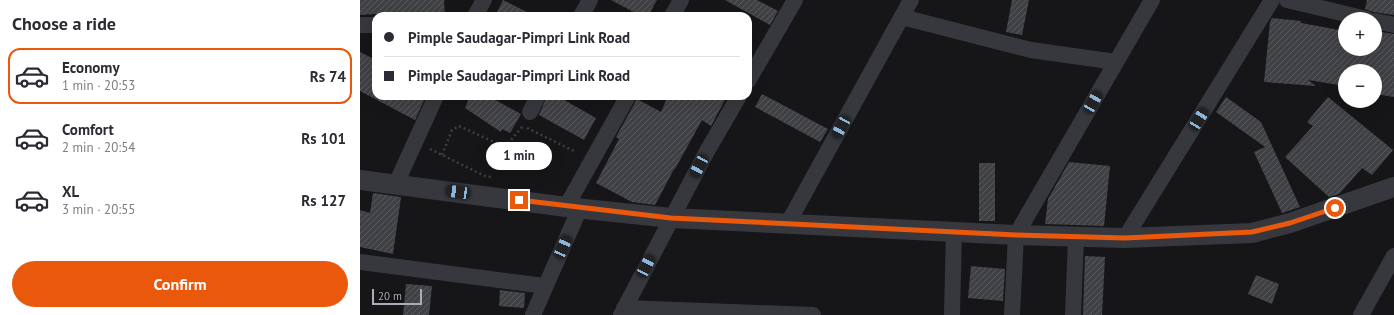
<!DOCTYPE html>
<meta charset="utf-8">
<style>
body{margin:0;font-family:"PT Sans",sans-serif;background:#f2f2f3;color:#2b2b33;height:100vh;display:flex;flex-direction:column;font-size:15px;white-space:nowrap}
*{box-sizing:border-box;margin:0}
p{font-size:13px;color:#7c7c81}
.icon{flex:none;width:22px;height:22px;fill:none;stroke:currentColor;stroke-width:2;stroke-linecap:round;stroke-linejoin:round}
.map{position:relative;flex:1;overflow:hidden}
.sheet{display:flex;flex-direction:column;background:#fff;width:360px}
.sheet>*{flex:none}
.hud{position:absolute;left:12px;top:12px;width:380px;height:88px;border-radius:12px;box-shadow:0 4px 16px #0002;display:grid;align-content:center;height:88px;padding:0 12px;background:#fff}
.controls{position:absolute;left:978px;top:12px;display:grid;gap:8px}
.controls a{display:grid;place-items:center;width:44px;height:44px;border-radius:50%;background:#fff;box-shadow:0 4px 16px #0002;font-size:20px}
.scale{position:absolute;left:12px;bottom:10px;width:50px;box-sizing:border-box;padding-left:4px;border:2px solid #a8adb8;border-top:0;font-size:11px;line-height:14px;white-space:nowrap;color:#a8adb8;-webkit-text-stroke:3px #111113;paint-order:stroke}
.end{position:absolute;width:18px;height:18px;margin:-9px;border:5px solid #ea580c;background:#fff;box-shadow:0 0 0 2px #fff}
.from{border-radius:50%}
.bubble{position:absolute;height:28px;border-radius:14px;background:#fff;box-shadow:0 4px 16px #0002;font-size:13px;font-weight:700;line-height:28px;text-align:center}
.car{position:absolute;width:12px;height:24px;margin:-12px -6px;border-radius:5px;box-shadow:0 0 3px 1px #0007;background:linear-gradient(#222 24%,#8ab4d8 0 40%,#222 0 76%,#8ab4d8 0 86%,#222 0)}
.hud b{display:flex;align-items:center;gap:14px;height:38px;font-size:15px}
.hud b+b{border-top:1px solid #e1e1e2}
.hud i{width:10px;height:10px;background:#2b2b33}
ul{padding:0;list-style:none}
li{display:flex;align-items:center;gap:12px;height:56px;margin:0 8px 6px;padding:0 4px;border:2px solid transparent;border-radius:12px}
li div{flex:1}
li b{display:block;font-size:15px}
li em{font-style:normal;font-weight:700}
li.selected{border-color:#ea580c}
li>.icon{width:36px;height:36px;stroke-width:1.5}
h2{padding:0 12px;font-size:18px;line-height:48px}
.cta{display:flex;gap:8px;margin-top:auto;padding:8px 12px}
.cta a{flex:1;height:46px;border-radius:24px;background:#ea580c;color:#fff;font-size:16px;font-weight:700;line-height:46px;text-align:center}
main{display:flex;flex:1;min-height:0}
.map>svg:first-child{display:block}
.building{fill:url(#building-hatch)}
.lines{fill:none;stroke-linecap:round;stroke-linejoin:round}
.path{stroke:#3d3f44;stroke-width:2.5;stroke-dasharray:2 3;stroke-linecap:butt}
.minor{stroke:#37383d;stroke-width:16}
.tertiary{stroke:#37383d;stroke-width:20}
.route{stroke:#ea580c;stroke-width:5}
</style>
<main>
<section class="sheet">
<h2>Choose a ride</h2>
<ul>
<li class="selected"><svg class="icon" aria-label="car" viewBox="0 0 24 24"><path d="M5 17H2v-5l4-1 3-4h7l3 4 3 1v5h-3M9 17h6M6 11h13"/><circle cx="7" cy="17" r="2"/><circle cx="17" cy="17" r="2"/></svg><div><b>Economy</b><p>1 min · 20:53</p></div><em>Rs 74</em></li>
<li><svg class="icon" aria-label="car" viewBox="0 0 24 24"><path d="M5 17H2v-5l4-1 3-4h7l3 4 3 1v5h-3M9 17h6M6 11h13"/><circle cx="7" cy="17" r="2"/><circle cx="17" cy="17" r="2"/></svg><div><b>Comfort</b><p>2 min · 20:54</p></div><em>Rs 101</em></li>
<li><svg class="icon" aria-label="car" viewBox="0 0 24 24"><path d="M5 17H2v-5l4-1 3-4h7l3 4 3 1v5h-3M9 17h6M6 11h13"/><circle cx="7" cy="17" r="2"/><circle cx="17" cy="17" r="2"/></svg><div><b>XL</b><p>3 min · 20:55</p></div><em>Rs 127</em></li>
</ul>
<div class="cta"><a>Confirm</a></div>
</section>
<div class="map">
<svg width="1034" height="315" viewBox="0 0 1034 315">
<defs>
<pattern id="building-hatch" width="6" height="6" patternUnits="userSpaceOnUse"><rect width="6" height="6" fill="#404145"/><path d="M-1 1l2-2M0 6l6-6M5 7l2-2" fill="none" stroke="#595a5e"/></pattern>
</defs>
<rect width="100%" height="100%" fill="#161618"/>
<!-- building -->
<g class="building">
<path d="M0,0H84L85,16H49V12L0,15Z"/>
<path d="M143,0L175,16H135Z"/>
<path d="M251,0H297L288,16H281Z"/>
<path d="M365,0H397L418,11L410,25Z"/>
<path d="M652,0H669L662,35L646,32Z"/>
<path d="M1007,0H1034V15L1013,12L1005,9Z"/>
<path d="M912,18L941,21V23L985,31V49H1015V31L1034,34V97L1015,94V71H985V86L948,80L956,86L904,82L910,22Z"/>
<path d="M0,52L16,60V96H66L55,120L0,91Z"/>
<path d="M402,94L468,129L460,142L395,107Z"/>
<path d="M110,96H128L161,114L150,133L142,129L141,132L105,108Z"/>
<path d="M187,96H197L236,118L224,140L179,115Z"/>
<path d="M308,96H367L351,126L342,120L315,169H314L295,205L272,202L236,183L259,139L256,137L277,99L301,112Z"/>
<path d="M866,97L901,122L940,207L922,213L894,152L905,147L856,112Z"/>
<path d="M968,97L1033,150L1012,175L1002,168L979,194L969,197L925,157L953,126L947,122Z"/>
<path d="M709,162L750,166L744,226L685,224L688,199Z"/>
<rect x="619" y="163" width="16" height="58"/>
<path d="M13,193L41,197L33,254L0,247V210L10,213Z"/>
<path d="M725,256L745,257L742,315H723Z"/>
<path d="M611,266L645,269L643,301L608,298Z"/>
<path d="M896,275L919,284L912,304L888,294Z"/>
<path d="M46,284L72,286L69,315H43Z"/>
<path d="M140,290L165,293L164,308L139,306Z"/>
</g>
<g class="lines">
<!-- path -->
<g class="path">
<path d="M167,128L216,152"/>
<path d="M70,149L125,176L131,177"/>
<path d="M82,155L92,130L99,126L145,147L163,126"/>
</g>
<!-- minor -->
<g class="minor">
<path d="M927,0L1007,19"/>
<path d="M115,16L124,0"/>
<path d="M221,16L230,0"/>
<path d="M312,16L321,0"/>
<path d="M542,17L671,50L756,62"/>
<path d="M1015,21L1034,25"/>
<path d="M0,25H16"/>
<path d="M388,81L435,0"/>
<path d="M170,112L178,96"/>
<path d="M36,184L76,96"/>
<path d="M206,207L268,96"/>
<path d="M428,223L551,0"/>
<path d="M765,238L912,0"/>
<path d="M0,262L185,286"/>
<path d="M264,308L453,315"/>
<path d="M173,315L220,208"/>
<path d="M261,315L346,153L379,96"/>
<path d="M592,315L594,231"/>
<path d="M652,315L656,235L792,0"/>
<path d="M713,315L716,237"/>
<path d="M1001,315L1034,256"/>
</g>
<!-- tertiary -->
<path class="tertiary" d="M0,180L206,207L311,218L656,235L765,238L892,233L930,223L1034,187"/>
</g>
<g class="lines">
<!-- route -->
<path class="route" d="M159,200L311,218L656,235L765,238L892,232L930,223L975,208"/>
</g>
</svg>
<div class="controls">
<a>+</a>
<a>−</a>
</div>
<div class="scale">20 m</div>
<i class="end from" style="left:975px;top:208px"></i>
<i class="end" style="left:159px;top:200px"></i>
<div class="bubble" style="left:126px;top:142px;width:66px">1 min</div>
<i class="car" style="left:733px;top:102px;rotate:30deg"></i>
<i class="car" style="left:839px;top:119px;rotate:32deg"></i>
<i class="car" style="left:481px;top:127px;rotate:209deg"></i>
<i class="car" style="left:339px;top:166px;rotate:208deg"></i>
<i class="car" style="left:98px;top:192px;rotate:278deg"></i>
<i class="car" style="left:203px;top:247px;rotate:24deg"></i>
<i class="car" style="left:286px;top:266px;rotate:27deg"></i>
<div class="hud">
<b><i class="from"></i>Pimple Saudagar-Pimpri Link Road</b>
<b><i></i>Pimple Saudagar-Pimpri Link Road</b>
</div>
</div>
</main>
